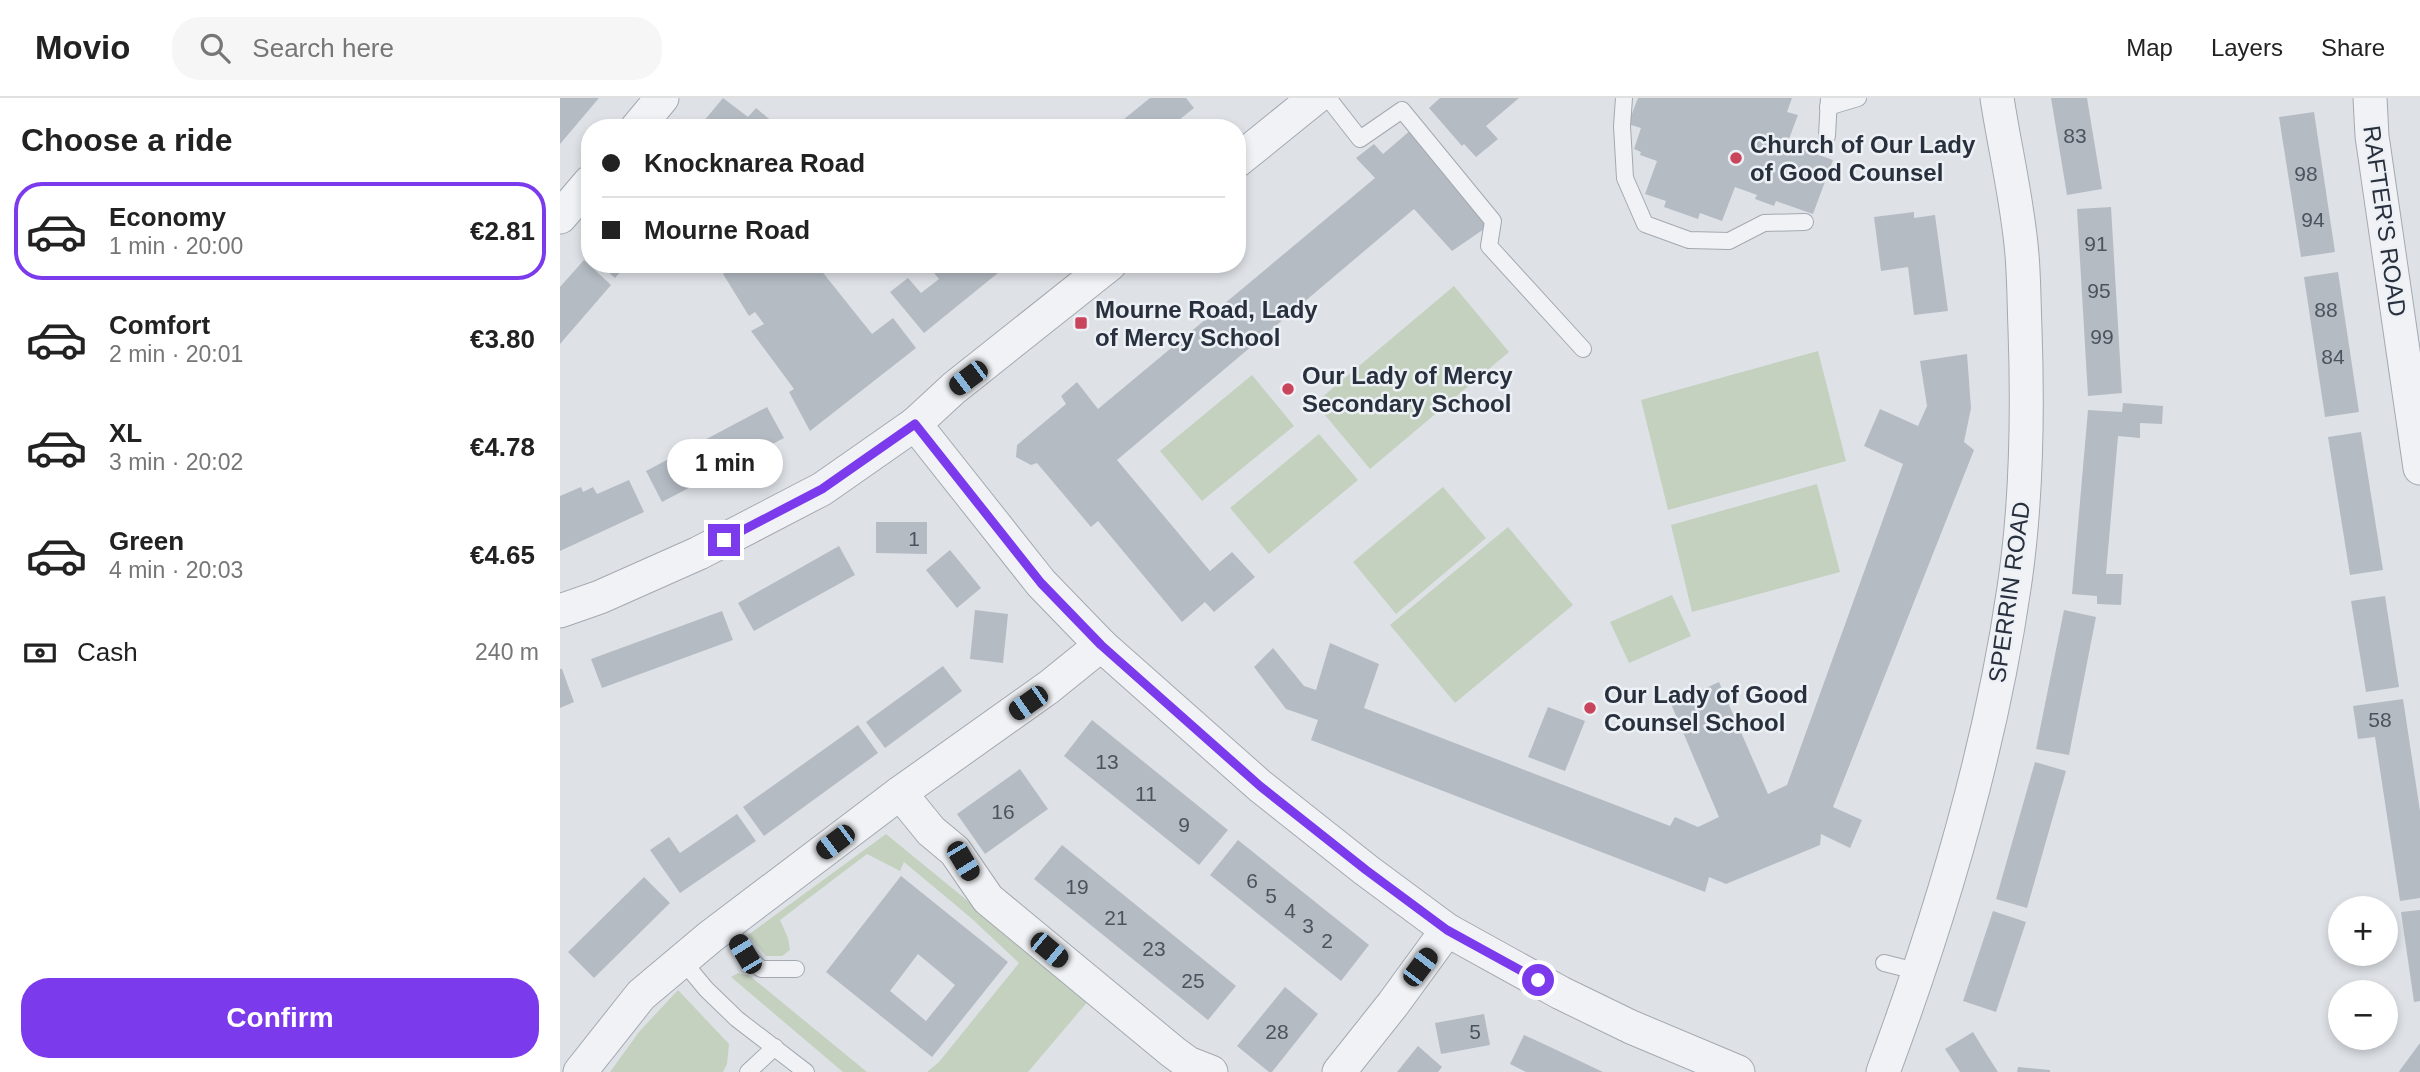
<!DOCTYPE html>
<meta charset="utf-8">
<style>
body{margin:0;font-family:Arial,sans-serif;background:#f6f6f6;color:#222;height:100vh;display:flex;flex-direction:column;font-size:26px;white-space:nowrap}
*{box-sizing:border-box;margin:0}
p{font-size:23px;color:#767676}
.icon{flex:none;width:38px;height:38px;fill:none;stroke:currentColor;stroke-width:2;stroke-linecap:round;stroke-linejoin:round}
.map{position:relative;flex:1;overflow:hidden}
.side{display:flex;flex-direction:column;background:#fff;width:560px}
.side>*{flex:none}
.banner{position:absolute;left:21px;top:21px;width:665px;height:154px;border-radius:28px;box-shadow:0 4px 10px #0003;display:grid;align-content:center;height:154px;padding:0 21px;background:#fff}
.buttons{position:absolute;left:1768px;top:798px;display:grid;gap:14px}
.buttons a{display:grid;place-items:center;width:70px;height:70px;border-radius:50%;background:#fff;box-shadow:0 4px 10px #0003;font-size:35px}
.end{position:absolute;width:32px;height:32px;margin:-16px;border:9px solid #7c3aed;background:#fff;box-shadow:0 0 0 4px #fff}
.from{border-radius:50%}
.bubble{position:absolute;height:49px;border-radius:24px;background:#fff;box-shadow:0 4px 10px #0003;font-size:23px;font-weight:800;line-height:49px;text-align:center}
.car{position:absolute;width:21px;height:42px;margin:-21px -10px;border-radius:9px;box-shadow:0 0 5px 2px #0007;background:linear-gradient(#222 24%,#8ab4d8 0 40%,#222 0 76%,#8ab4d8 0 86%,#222 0)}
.banner b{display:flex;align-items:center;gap:24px;height:66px;font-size:26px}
.banner b+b{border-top:2px solid #e0e0e0}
.banner i{width:18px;height:18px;background:#222}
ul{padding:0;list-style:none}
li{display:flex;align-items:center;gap:21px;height:98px;margin:0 14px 10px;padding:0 7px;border:4px solid transparent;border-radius:28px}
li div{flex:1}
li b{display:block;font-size:26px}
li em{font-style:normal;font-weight:800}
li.on{border-color:#7c3aed}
li>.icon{width:63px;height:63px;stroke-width:1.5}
h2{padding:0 21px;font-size:32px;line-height:84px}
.pay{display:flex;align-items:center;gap:18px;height:77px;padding:0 21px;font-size:26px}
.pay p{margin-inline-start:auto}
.button{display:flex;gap:14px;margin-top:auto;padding:14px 21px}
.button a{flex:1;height:80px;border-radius:28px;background:#7c3aed;color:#fff;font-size:28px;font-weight:800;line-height:80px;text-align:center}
header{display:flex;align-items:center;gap:42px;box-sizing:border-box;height:98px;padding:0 35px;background:#fff;border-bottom:2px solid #e0e0e0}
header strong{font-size:33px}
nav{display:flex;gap:38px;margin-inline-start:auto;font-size:24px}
.search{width:490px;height:63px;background:#f6f6f6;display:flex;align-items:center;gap:18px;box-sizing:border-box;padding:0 24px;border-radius:28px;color:#767676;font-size:26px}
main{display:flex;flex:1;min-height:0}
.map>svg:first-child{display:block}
.green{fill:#c4d1bf}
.building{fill:#b5bbc3;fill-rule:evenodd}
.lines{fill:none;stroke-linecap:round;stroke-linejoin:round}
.lane-casing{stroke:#a4a9b1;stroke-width:18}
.street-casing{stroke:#a4a9b1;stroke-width:35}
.lane{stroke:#f0f2f5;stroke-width:16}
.street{stroke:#f0f2f5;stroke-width:33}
.route{stroke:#7c3aed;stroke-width:9}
.poi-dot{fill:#c9455c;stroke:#edf0f5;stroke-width:2.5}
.labels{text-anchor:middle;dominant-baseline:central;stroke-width:5;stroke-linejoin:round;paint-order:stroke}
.number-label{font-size:21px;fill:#4b535e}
.poi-label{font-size:24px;font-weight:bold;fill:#28303d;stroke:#edf0f5;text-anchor:start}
.street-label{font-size:24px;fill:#28303d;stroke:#edf0f5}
</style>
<header>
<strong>Movio</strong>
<div class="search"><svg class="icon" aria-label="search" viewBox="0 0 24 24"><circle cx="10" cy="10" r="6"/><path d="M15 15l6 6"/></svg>Search here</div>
<nav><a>Map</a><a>Layers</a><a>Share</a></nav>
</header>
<main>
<section class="side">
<h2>Choose a ride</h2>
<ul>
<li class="on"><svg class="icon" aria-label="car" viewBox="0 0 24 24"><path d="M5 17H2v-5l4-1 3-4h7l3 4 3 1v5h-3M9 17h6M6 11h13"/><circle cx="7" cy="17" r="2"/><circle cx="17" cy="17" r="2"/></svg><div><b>Economy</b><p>1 min · 20:00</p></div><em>€2.81</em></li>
<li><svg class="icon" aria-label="car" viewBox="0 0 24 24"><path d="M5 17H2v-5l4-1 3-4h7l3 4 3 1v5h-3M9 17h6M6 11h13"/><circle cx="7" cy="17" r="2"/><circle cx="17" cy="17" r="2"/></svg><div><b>Comfort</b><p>2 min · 20:01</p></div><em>€3.80</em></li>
<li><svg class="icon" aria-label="car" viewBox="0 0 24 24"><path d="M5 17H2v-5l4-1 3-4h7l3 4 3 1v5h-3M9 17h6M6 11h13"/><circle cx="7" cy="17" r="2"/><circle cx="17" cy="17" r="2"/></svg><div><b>XL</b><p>3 min · 20:02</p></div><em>€4.78</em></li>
<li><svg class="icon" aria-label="car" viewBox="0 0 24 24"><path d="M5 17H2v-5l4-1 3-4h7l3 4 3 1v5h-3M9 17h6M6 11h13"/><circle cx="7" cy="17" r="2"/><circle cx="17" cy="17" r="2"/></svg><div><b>Green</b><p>4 min · 20:03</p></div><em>€4.65</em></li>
</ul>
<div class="pay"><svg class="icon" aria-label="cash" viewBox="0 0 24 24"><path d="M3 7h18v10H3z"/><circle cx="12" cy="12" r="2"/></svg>Cash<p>240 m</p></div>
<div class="button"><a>Confirm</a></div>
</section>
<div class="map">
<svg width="1860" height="974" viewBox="0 0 1860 974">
<rect width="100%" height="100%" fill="#dee2e7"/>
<!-- green -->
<g class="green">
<path d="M894,188L949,254L810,371L755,305Z"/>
<path d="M1258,253L1286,363L1108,412L1081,302Z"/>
<path d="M692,277L734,328L642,403L600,353Z"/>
<path d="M759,336L798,382L709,456L670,410Z"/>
<path d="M1257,386L1280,474L1132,514L1111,427Z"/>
<path d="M883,389L926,440L836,516L793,464Z"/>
<path d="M948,429L1013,507L895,605L830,527Z"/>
<path d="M1112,497L1131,538L1069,565L1050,524Z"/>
<path d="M326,736L529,902L468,974H367L379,964L459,865L411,820L344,764L340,773L307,756L220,822L228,840L230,852L222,858H206L188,837Z"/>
<path d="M178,875L190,878L307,974H283L171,879Z"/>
<path d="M118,892L169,946L167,966L163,974H50L79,934Z"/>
</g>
<!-- building -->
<g class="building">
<path d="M0,0H39L0,46Z"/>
<path d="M163,0L188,19L196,10L214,25L210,30H138Z"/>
<path d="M590,0H626L634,10L609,30H553Z"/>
<path d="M880,0H959L926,28L938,41L916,59L904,46L902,48L869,10Z"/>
<path d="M1078,0H1232L1227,14L1238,17L1227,46L1273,62L1253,116L1216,103L1214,108L1195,101L1197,97L1175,89L1162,123L1140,115L1138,121L1104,109L1106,103L1085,96L1097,63L1080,57L1081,54L1074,51L1081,30L1068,26Z"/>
<path d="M1491,0H1527L1542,91L1507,97Z"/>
<path d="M1754,14L1775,154L1741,159L1719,19Z"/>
<path d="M852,31L927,129L892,153L854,111L557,362L650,473L672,454L695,479L654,514L645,504L622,524L538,423L531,429L477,365L471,367L456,359L457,347L506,306L501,298L517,284L538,311L815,80L796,60L814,46L823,56Z"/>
<path d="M1551,109L1562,295L1528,298L1517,111Z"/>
<path d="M1354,114V120L1375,117L1388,213L1354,217L1348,169L1321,173L1314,119Z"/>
<path d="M24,162L51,187L0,246V189Z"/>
<path d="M39,166H67L55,180Z"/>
<path d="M176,166H256L312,236L333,220L356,250L250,333L229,294L234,291L191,233L204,226L195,214L189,218L163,176Z"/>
<path d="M367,166H449L364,235L330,194L348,180L361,195L379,181Z"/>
<path d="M1778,174L1799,314L1765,319L1744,179Z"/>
<path d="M1407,256L1411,310L1404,344L1414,352L1273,709L1302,722L1290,750L1261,736L1260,747L1166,786L1149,779L1145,794L751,642L758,622L726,611L694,569L713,550L744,588L756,592L770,545L819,566L804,610L1110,728L1115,719L1138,729L1159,719L1111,606L1159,584L1208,696L1227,687L1343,366L1304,348L1320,311L1358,328L1367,308L1360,263Z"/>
<path d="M1563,305L1603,308L1602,326L1580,325V340L1558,338L1546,476H1563L1561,507L1537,506V498L1512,496L1528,312L1562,314Z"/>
<path d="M207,309L224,340L102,404L86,373Z"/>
<path d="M1801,334L1823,472L1790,477L1768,339Z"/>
<path d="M69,382L84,414L0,453V398L21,389L23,394L33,389L37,396Z"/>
<path d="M316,424H367V456L316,455Z"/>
<path d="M279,448L295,477L194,533L178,505Z"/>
<path d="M390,452L421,490L397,510L366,472Z"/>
<path d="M1825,498L1839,589L1806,594L1791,503Z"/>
<path d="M415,512L448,516L443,565L410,561Z"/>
<path d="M1504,512L1536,519L1509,657L1476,651Z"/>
<path d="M162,513L173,542L42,590L31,561Z"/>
<path d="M383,568L402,593L325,650L306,624Z"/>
<path d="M0,571H2L14,604L0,610Z"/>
<path d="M1843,601L1860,713V800L1840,803L1815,639L1798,641L1793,608Z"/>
<path d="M988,609L1025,623L1005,673L968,659Z"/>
<path d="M532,622L668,732L639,767L504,658Z"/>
<path d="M298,627L318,655L204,738L183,709Z"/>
<path d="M1475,664L1506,673L1467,810L1436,801Z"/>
<path d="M460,671L488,711L425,756L397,716Z"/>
<path d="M177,716L196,743L120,795L90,752L109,739L120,755Z"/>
<path d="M678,742L809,847L781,883L650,777Z"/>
<path d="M502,747L676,888L648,922L474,781Z"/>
<path d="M341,778L448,864L372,959L266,874ZM358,856L395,887L366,923L330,893Z"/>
<path d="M84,779L110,805L34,880L8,854Z"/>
<path d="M1860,812V903L1854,904L1841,814Z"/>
<path d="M1433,813L1466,824L1436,914L1403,903Z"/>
<path d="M725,889L758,916L712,974H709L677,948Z"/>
<path d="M924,916L930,947L881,956L875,925Z"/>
<path d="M1413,934L1427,957L1438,974H1400L1385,951Z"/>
<path d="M964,937L986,947L1043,974H966L950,966Z"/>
<path d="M1860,945V974H1839L1840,972Z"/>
<path d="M858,948L882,969L878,974H837Z"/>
<path d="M1458,969L1490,972V974H1457Z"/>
</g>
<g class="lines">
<!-- lane casing -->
<g class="lane-casing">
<g id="lane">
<path d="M768,0L800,41L842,12L933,123L929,148L1023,251"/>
<path d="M1064,0L1062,28L1065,80L1085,126L1129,142L1169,143L1204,125L1245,124"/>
<path d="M1268,9L1298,0"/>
<path d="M1267,38L1269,0"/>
<path d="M167,826L185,856L201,871H236"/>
<path d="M122,862L146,891L177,921L246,974"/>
<path d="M1324,865L1360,874"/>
<path d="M188,974L215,949"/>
</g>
</g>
<!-- street casing -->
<g class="street-casing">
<g id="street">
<path d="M1810,0L1812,38L1860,370"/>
<path d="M77,30L102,0"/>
<path d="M677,63L755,0"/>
<path d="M0,119L30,84"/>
<path d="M355,326L481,485L541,547L700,688L806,772L887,832L1001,895L1071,929L1178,974"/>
<path d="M0,513L40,499L139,455L262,391L355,326L394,290L550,166"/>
<path d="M340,695L371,733L395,753L428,801L613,954L628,965L651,974"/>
<path d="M20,974L81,897L150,839L340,695L489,589L541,547"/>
<path d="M779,974L833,906L887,832"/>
<path d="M1323,974C1381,818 1430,655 1454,490C1467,404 1468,317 1465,231C1464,206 1464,181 1462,157C1458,105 1445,52 1437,0"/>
</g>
</g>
<!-- lane -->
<use href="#lane" class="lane"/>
<!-- street -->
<use href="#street" class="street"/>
</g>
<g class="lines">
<!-- route -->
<path class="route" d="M164,442L262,391L355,326L481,485L541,547L700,688L806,772L887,832L978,882"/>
</g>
<!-- markers -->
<g class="poi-dot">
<circle cx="1176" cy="60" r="7"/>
<rect x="514" y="218" width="14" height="14" rx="3.5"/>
<circle cx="728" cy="291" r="7"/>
<circle cx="1030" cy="610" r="7"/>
</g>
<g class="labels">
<!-- number labels -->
<g class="number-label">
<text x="1515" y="37">83</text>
<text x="1746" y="75">98</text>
<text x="1753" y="121">94</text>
<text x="1536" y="145">91</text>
<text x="1539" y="192">95</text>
<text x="1766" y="211">88</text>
<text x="1542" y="238">99</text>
<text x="1773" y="258">84</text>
<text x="354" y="440">1</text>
<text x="1820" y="621">58</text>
<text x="547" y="663">13</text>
<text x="586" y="695">11</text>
<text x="443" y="713">16</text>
<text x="624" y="726">9</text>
<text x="692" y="782">6</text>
<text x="517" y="788">19</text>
<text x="711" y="797">5</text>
<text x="730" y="812">4</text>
<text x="556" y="819">21</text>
<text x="748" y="827">3</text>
<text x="767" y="842">2</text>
<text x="594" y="850">23</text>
<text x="633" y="882">25</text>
<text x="717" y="933">28</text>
<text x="915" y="933">5</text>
</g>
<!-- poi labels -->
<g class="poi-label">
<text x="1190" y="46">Church of Our Lady<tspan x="1190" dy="28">of Good Counsel</tspan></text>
<text x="535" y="211">Mourne Road, Lady<tspan x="535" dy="28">of Mercy School</tspan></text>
<text x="742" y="277">Our Lady of Mercy<tspan x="742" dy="28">Secondary School</tspan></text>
<text x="1044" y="596">Our Lady of Good<tspan x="1044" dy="28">Counsel School</tspan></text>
</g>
<!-- street labels -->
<g class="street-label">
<text transform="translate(1825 123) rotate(82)">RAFTER'S ROAD</text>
<text transform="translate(1449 494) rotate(-82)">SPERRIN ROAD</text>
</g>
</g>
</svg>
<div class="buttons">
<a>+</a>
<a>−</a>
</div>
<i class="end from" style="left:978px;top:882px"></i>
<i class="end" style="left:164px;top:442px"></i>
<div class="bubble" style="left:107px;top:341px;width:116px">1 min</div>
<i class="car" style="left:408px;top:280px;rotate:233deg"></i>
<i class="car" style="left:468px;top:605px;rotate:235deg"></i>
<i class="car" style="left:275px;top:744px;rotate:233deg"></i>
<i class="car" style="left:403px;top:763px;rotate:149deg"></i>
<i class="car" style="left:489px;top:852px;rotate:130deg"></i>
<i class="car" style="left:185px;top:856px;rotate:329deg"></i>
<i class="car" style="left:860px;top:869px;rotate:37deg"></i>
<div class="banner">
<b><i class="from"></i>Knocknarea Road</b>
<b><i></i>Mourne Road</b>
</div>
</div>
</main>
